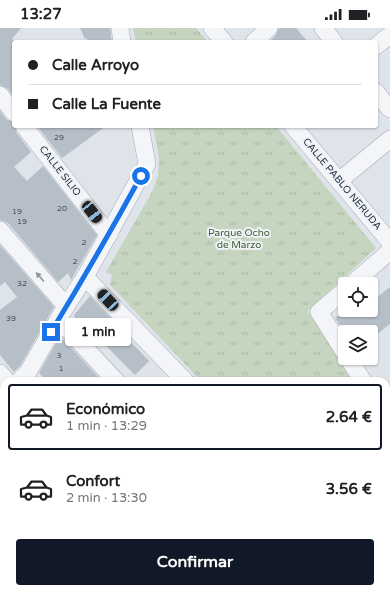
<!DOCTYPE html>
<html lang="es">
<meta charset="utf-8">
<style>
body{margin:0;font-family:"Varela Round",sans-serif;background:#f2f2f2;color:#202124;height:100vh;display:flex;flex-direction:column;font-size:15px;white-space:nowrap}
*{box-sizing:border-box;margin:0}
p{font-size:13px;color:#757577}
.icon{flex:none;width:22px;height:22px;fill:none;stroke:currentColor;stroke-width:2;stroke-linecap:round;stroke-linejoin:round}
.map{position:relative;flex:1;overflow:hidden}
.side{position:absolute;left:0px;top:349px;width:390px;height:216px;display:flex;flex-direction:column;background:#fff;border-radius:12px 12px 0 0;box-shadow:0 1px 3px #0004}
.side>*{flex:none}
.top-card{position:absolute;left:12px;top:12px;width:366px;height:88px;border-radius:4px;box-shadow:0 1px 3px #0004;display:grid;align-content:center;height:88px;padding:0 16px;background:#fff}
.controls{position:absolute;left:338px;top:249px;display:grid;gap:8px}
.controls a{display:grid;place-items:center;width:40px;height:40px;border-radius:4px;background:#fff;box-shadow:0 1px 3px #0004;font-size:20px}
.end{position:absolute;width:18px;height:18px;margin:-9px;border:5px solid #1a73e8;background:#fff;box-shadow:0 0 0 2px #fff}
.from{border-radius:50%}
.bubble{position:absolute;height:28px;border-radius:4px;background:#fff;box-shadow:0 1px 3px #0004;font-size:13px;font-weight:700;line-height:28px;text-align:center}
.car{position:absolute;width:12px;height:24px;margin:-12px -6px;border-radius:5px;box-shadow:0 0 3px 1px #0007;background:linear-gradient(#222 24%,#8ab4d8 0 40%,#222 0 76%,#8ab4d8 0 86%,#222 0)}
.top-card b{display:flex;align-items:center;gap:14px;height:38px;font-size:15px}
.top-card b+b{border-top:1px solid #e0e0e0}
.top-card i{width:10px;height:10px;background:#202124}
ul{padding:7px 0 0;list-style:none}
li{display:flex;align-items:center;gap:12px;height:66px;margin:0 8px 6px;padding:0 8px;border:2px solid transparent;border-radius:4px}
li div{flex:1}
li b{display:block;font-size:15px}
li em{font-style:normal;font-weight:700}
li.active{border-color:#111827}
li>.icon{width:36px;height:36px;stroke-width:1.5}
.primary-button{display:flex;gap:8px;margin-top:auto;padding:8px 16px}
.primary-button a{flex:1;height:46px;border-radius:4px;background:#111827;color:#fff;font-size:16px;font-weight:700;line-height:46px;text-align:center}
.status{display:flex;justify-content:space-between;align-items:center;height:28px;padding:0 20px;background:#fff;direction:ltr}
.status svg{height:11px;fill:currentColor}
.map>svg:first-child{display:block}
.park{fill:url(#park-tufts)}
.building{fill:#b6bec8}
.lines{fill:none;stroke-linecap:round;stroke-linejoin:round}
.minor-casing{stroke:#a4abb5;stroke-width:18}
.minor{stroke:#f3f5f8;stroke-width:17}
.oneway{fill:#8c949e}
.route{stroke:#1a73e8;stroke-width:5}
.labels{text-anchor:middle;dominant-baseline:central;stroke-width:4;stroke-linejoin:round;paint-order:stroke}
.number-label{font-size:8px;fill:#4a5664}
.street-label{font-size:10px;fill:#263343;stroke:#eff3f7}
.park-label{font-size:10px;fill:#3e6032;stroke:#eff3f7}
</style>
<div class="status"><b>13:27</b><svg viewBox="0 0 49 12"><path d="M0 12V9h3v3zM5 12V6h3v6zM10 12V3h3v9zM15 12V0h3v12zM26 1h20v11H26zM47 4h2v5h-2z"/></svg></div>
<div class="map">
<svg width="390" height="565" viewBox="0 0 390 565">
<defs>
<pattern id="park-tufts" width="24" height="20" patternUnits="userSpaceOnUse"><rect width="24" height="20" fill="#c6d5bf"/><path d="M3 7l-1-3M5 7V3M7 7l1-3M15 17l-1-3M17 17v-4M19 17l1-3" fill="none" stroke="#aab7a5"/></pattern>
</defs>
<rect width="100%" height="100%" fill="#dfe4ea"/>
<!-- park -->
<g class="park">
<path d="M133,0H196L208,14H136Z"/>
<path d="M153,98H276L376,220L308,283L353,353H201L110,257L112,247L106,244L152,164L158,148L159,130Z"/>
<path d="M0,393L4,395V561H172L176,565H0Z"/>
<path d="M386,404L390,411V540L386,541Z"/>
</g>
<!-- building -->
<g class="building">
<path d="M0,0H21L12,11L14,12V69L8,61L0,57Z"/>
<path d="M80,0H110L112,14H88L87,10L85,11Z"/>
<path d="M279,0H296L308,14H269L276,7Z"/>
<path d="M0,83L6,91L14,95L16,104L31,124L14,139L27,153L43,138L97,207L71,252L68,245L58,254L8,195L0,192Z"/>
<path d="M37,98H106L62,130Z"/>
<path d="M0,217L54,279L20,338L14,344L0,327V282L17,269L5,254L0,258Z"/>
<path d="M390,259V296L371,311V304H344L335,290L346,282H371V274Z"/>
<path d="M90,268L112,291L107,296L123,313L127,310L149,333L135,347L101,313L98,316L75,290L74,287Z"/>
<path d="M60,308L102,353H47L39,345Z"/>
</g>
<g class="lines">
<!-- minor casing -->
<g class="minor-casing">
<g id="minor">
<path d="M120,0L122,14"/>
<path d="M212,0L224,14"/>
<path d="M323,0L334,14"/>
<path d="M254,14L269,0"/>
<path d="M376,18L390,7"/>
<path d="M376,64L390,81"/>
<path d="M0,67L14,85"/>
<path d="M24,98L109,207"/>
<path d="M293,98L390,214"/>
<path d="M339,153L390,111"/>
<path d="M0,202L66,278"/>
<path d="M85,249L185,353"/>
<path d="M352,256L390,223"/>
<path d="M345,262L319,284L345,325"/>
<path d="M59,292L116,353"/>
<path d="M348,330L363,353"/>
<path d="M0,345L7,353"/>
<path d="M19,353L28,344L66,278L85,249L147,136L140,98"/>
<path d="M0,370L4,367"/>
<path d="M386,389L390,395"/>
<path d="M234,561L238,565"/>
<path d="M313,561L317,565"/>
<path d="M383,561L387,565"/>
<path d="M337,565L341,561"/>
</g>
</g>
<!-- minor -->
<use href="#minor" class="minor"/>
</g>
<!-- one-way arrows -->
<defs><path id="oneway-solid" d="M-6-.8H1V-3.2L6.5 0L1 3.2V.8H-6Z"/></defs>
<use class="oneway" href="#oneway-solid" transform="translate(40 249) rotate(-131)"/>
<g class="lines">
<!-- route -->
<path class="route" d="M51,304C82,253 112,201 141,148"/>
</g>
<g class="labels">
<!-- number labels -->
<g class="number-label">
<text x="59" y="109">29</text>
<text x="62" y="180">20</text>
<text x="17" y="183">19</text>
<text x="22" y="193">19</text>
<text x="84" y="214">2</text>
<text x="75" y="233">2</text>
<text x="22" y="255">32</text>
<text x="11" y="290">39</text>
<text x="59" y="327">3</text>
<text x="61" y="340">1</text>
</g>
<!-- street labels -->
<g class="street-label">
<text transform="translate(60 143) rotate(52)">CALLE SILIO</text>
<text transform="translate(342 156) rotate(50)">CALLE PABLO NERUDA</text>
</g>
<!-- park labels -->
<g class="park-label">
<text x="239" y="205">Parque Ocho<tspan x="239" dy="12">de Marzo</tspan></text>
</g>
</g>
</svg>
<div class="controls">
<a><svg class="icon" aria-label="locate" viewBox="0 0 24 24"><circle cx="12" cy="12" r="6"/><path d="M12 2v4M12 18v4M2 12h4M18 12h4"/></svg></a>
<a><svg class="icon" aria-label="layers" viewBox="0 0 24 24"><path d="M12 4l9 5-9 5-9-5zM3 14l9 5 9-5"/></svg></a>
</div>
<i class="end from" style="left:141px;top:148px"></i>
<i class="end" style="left:51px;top:304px"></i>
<div class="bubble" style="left:65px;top:290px;width:66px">1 min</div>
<i class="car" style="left:92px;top:184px;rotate:142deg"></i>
<i class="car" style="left:108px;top:272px;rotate:317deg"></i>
<div class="top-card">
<b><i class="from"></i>Calle Arroyo</b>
<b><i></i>Calle La Fuente</b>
</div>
<section class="side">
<ul>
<li class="active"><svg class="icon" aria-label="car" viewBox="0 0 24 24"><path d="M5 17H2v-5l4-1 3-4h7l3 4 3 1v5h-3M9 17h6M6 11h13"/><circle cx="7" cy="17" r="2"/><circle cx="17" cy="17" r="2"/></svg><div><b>Económico</b><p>1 min · 13:29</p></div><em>2.64 €</em></li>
<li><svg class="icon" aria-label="car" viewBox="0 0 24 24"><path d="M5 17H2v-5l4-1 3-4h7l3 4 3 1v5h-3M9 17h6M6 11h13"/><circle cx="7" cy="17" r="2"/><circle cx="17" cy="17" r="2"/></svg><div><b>Confort</b><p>2 min · 13:30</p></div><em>3.56 €</em></li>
</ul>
<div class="primary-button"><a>Confirmar</a></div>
</section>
</div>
